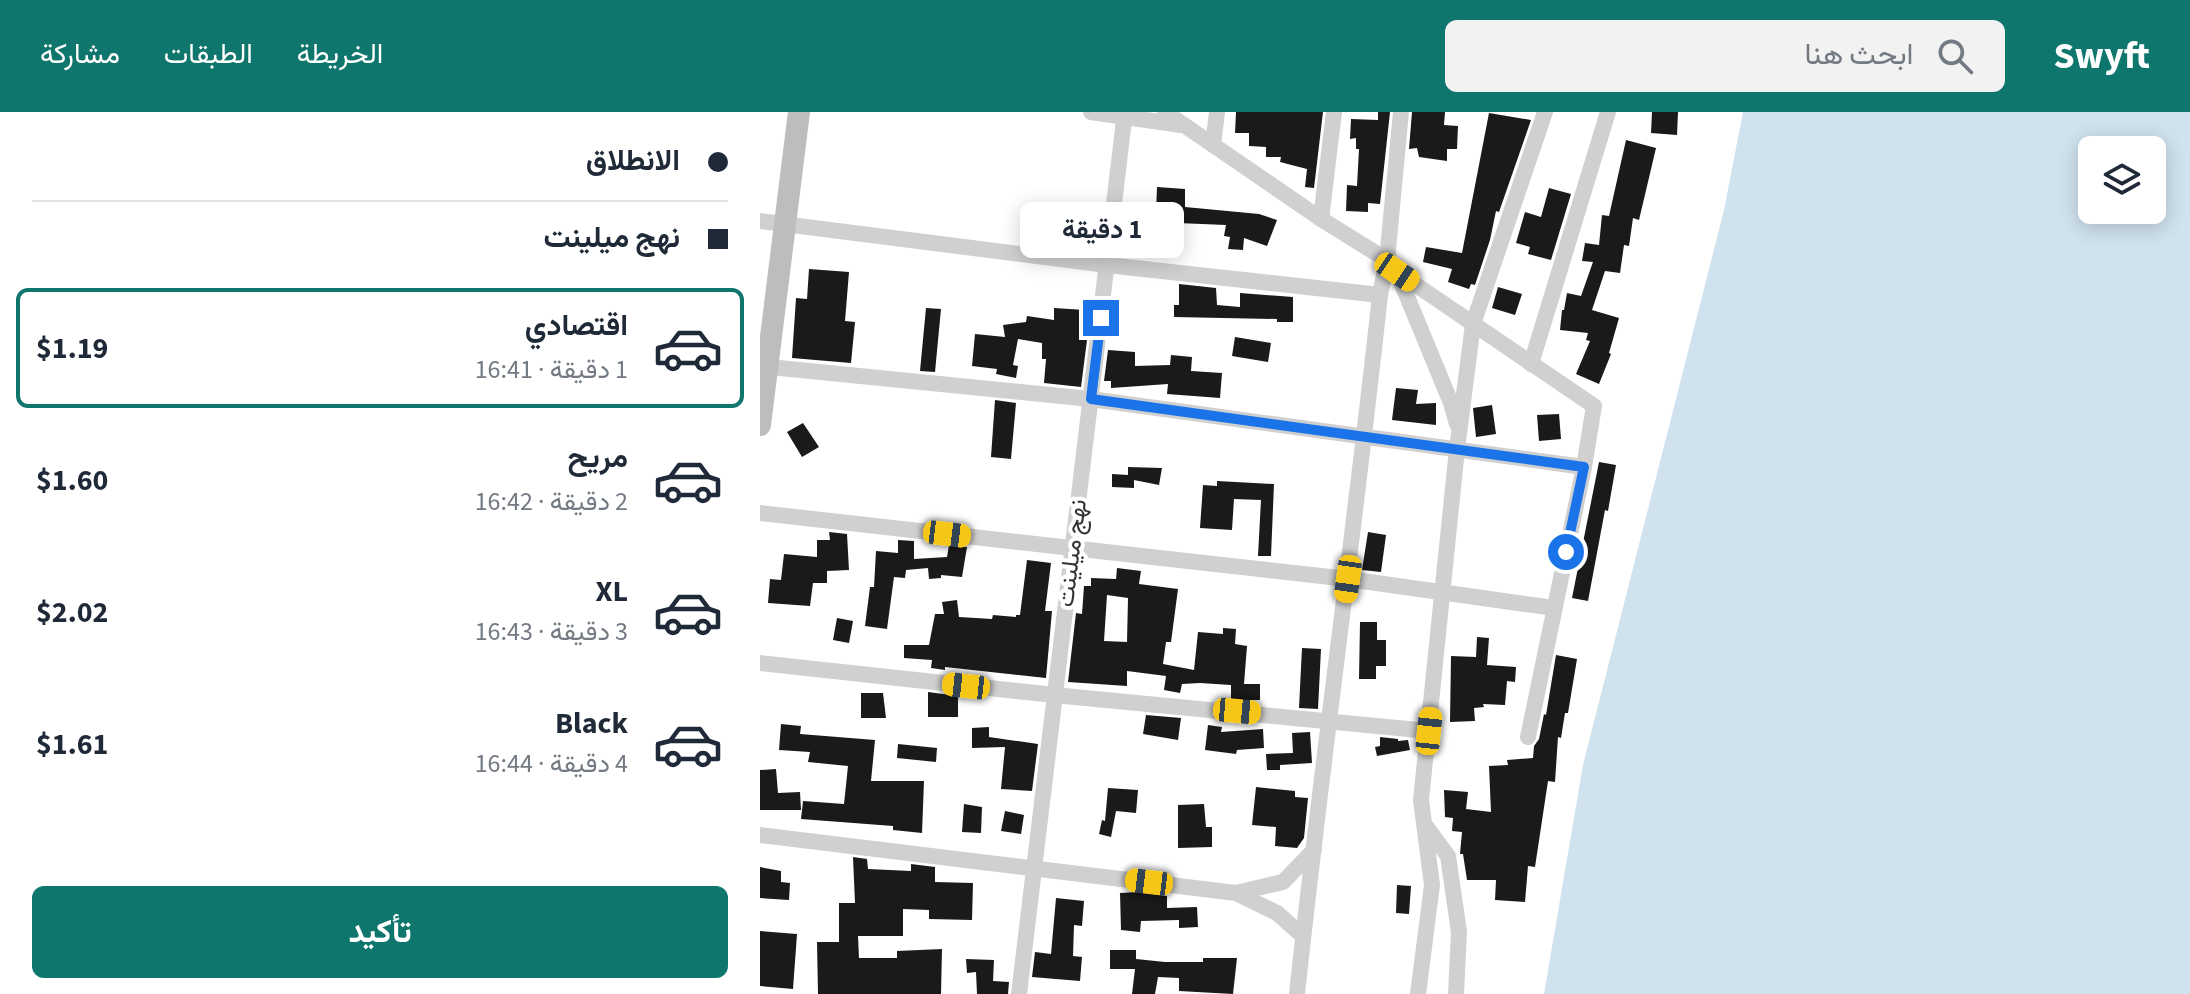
<!DOCTYPE html>
<html lang="ar">
<meta charset="utf-8">
<style>
body{margin:0;font-family:"Source Sans 3",Vazirmatn,sans-serif;background:#f2f2f3;color:#1f2937;direction:rtl;height:100vh;display:flex;flex-direction:column;font-size:30px;white-space:nowrap}
*{box-sizing:border-box;margin:0}
p{font-size:26px;color:#747a83}
.icon{flex:none;width:44px;height:44px;fill:none;stroke:currentColor;stroke-width:2;stroke-linecap:round;stroke-linejoin:round}
.map{position:relative;flex:1;overflow:hidden;direction:ltr}
.side{display:flex;flex-direction:column;background:#fff;width:760px}
.side>*{flex:none}
.guide{display:grid;align-content:center;height:176px;padding:0 32px;background:#fff}
.fabs{position:absolute;left:1318px;top:24px;display:grid;gap:16px}
.fabs a{display:grid;place-items:center;width:88px;height:88px;border-radius:12px;background:#fff;box-shadow:0 4px 20px #0003;font-size:40px}
.end{position:absolute;width:36px;height:36px;margin:-18px;border:10px solid #1a73e8;background:#fff;box-shadow:0 0 0 4px #fff}
.from{border-radius:50%}
.bubble{position:absolute;height:56px;border-radius:12px;background:#fff;box-shadow:0 4px 20px #0003;font-size:26px;font-weight:700;line-height:56px;text-align:center;direction:rtl}
.car{position:absolute;width:24px;height:48px;margin:-24px -12px;border-radius:10px;box-shadow:0 0 6px 2px #0007;background:linear-gradient(#f5c518 24%,#345 0 40%,#f5c518 0 76%,#345 0 86%,#f5c518 0)}
.guide b{display:flex;align-items:center;gap:28px;height:76px;font-size:30px}
.guide b+b{border-top:2px solid #e0e1e3}
.guide i{width:20px;height:20px;background:#1f2937}
ul{padding:0;list-style:none}
li{display:flex;align-items:center;gap:24px;height:120px;margin:0 16px 12px;padding:0 16px;border:4px solid transparent;border-radius:12px}
li div{flex:1}
li b{display:block;font-size:30px}
li em{font-style:normal;font-weight:700}
li.selected{border-color:#0f766e}
li>.icon{width:72px;height:72px;stroke-width:1.5}
.cta{display:flex;gap:16px;margin-top:auto;padding:16px 32px}
.cta a{flex:1;height:92px;border-radius:12px;background:#0f766e;color:#fff;font-size:32px;font-weight:700;line-height:92px;text-align:center}
header{display:flex;align-items:center;gap:48px;box-sizing:border-box;height:112px;padding:0 40px;background:#0f766e;color:#fff}
header strong{font-size:38px}
nav{display:flex;gap:44px;margin-inline-start:auto;font-size:28px}
.search{width:560px;height:72px;background:#f2f2f3;display:flex;align-items:center;gap:20px;box-sizing:border-box;padding:0 28px;border-radius:12px;color:#747a83;font-size:30px}
main{display:flex;flex:1;min-height:0}
.map>svg:first-child{display:block}
.water{fill:#cfe2ee;fill-rule:evenodd}
.building{fill:#1a1a1a;fill-rule:evenodd}
.lines{fill:none;stroke-linecap:round;stroke-linejoin:round}
.street{stroke:#d0d0d0;stroke-width:16}
.secondary{stroke:#bdbdbd;stroke-width:22}
.route{stroke:#1a73e8;stroke-width:10}
.labels{text-anchor:middle;dominant-baseline:central;stroke-width:8;stroke-linejoin:round;paint-order:stroke}
.street-label{font-size:24px;fill:#333;stroke:#fff}
</style>
<header>
<strong>Swyft</strong>
<div class="search"><svg class="icon" aria-label="search" viewBox="0 0 24 24"><circle cx="10" cy="10" r="6"/><path d="M15 15l6 6"/></svg>ابحث هنا</div>
<nav><a>الخريطة</a><a>الطبقات</a><a>مشاركة</a></nav>
</header>
<main>
<div class="map">
<svg width="1430" height="882" viewBox="0 0 1430 882">
<rect width="100%" height="100%" fill="#fff"/>
<!-- water -->
<path class="water" d="M983,0H1430V882H784L823,653L964,98ZM1332,38H1392V98H1332Z"/>
<!-- building -->
<g class="building">
<path d="M476,0H563L554,76L545,75L547,57L520,50L521,45H506V35L489,34V21H475Z"/>
<path d="M618,0H630L620,92L608,91V100L586,99L587,73L597,74L599,37H596V26L590,27L591,7L618,8Z"/>
<path d="M652,0H685L684,13L698,14L697,37H687V49L659,45L657,36L649,37Z"/>
<path d="M892,0H918L917,23L891,21Z"/>
<path d="M729,1L771,8L739,100L736,99L730,128L715,173L711,172L709,177L688,170L692,157L663,150L666,135L702,141Z"/>
<path d="M866,28L896,36L879,108L873,106L869,134L864,133L860,161L845,159L832,198L859,206L849,241L851,242L839,272L816,262L830,229L826,228L828,221L800,218L802,198H804L807,181L821,184L833,150L822,149L825,131L839,133L842,103L849,104Z"/>
<path d="M397,75L425,77V95L499,102L517,108L507,134L484,126L483,138L468,137L470,125L464,124L466,113L417,111L416,127L395,126Z"/>
<path d="M789,76L811,82L791,148L768,142L770,135L756,131L765,100L781,105Z"/>
<path d="M49,157L89,160L85,209L95,210L91,251L32,246L36,186L47,187Z"/>
<path d="M419,172L456,176L457,193L480,195V181L533,185V210H517V207L414,205V193H419Z"/>
<path d="M738,175L762,182L755,203L732,196Z"/>
<path d="M166,196L181,197L175,260L160,259Z"/>
<path d="M294,196L326,198L327,228L321,275L284,271L286,247H282V231L258,227L253,253L258,254L256,266L236,262L237,257L212,254L215,222L245,225L243,213L266,210L267,204L294,208Z"/>
<path d="M475,225L511,231L508,250L472,244Z"/>
<path d="M348,238L375,240V254L410,253L411,243L432,245L431,259L462,261L460,286L407,282L408,272L351,276V269H344Z"/>
<path d="M636,276L658,278L656,292L676,291V313L632,308Z"/>
<path d="M235,288L256,291L251,347L231,345Z"/>
<path d="M732,293L736,322L716,325L713,296Z"/>
<path d="M799,302L801,327L779,329L777,303Z"/>
<path d="M43,311L59,335L42,345L27,320Z"/>
<path d="M839,350L856,353L848,399L845,398L828,489L812,486Z"/>
<path d="M368,355L402,356L399,373L374,368V376L352,375V362L368,363Z"/>
<path d="M457,369L514,372L511,444H498L501,388L474,387L472,418L440,416L443,373L457,374Z"/>
<path d="M69,420L87,422L89,458L67,459V471H53L50,494L8,491L10,467L21,468L24,442L57,445V428H70Z"/>
<path d="M608,420L626,423L621,460L602,458Z"/>
<path d="M138,428L154,429V447L187,445L189,433L207,435L202,465L181,463V466L169,467L168,456L146,458L145,466L134,465L127,517L105,514L110,475H114L116,439L138,441Z"/>
<path d="M267,448L291,451L285,499H292L286,566L185,555V558L171,556L172,548L144,546V533H169L175,502H184L182,490L197,488L199,505L232,507L233,503L256,505V503H260Z"/>
<path d="M357,456L381,459L379,472L418,477L411,530H406L403,552L434,558L438,520L463,522V516L476,517L475,532L487,534L484,572H500V588H471V573L440,571L422,572L420,581L404,578L406,564L367,559V574L308,570L316,501L322,502L324,474H331V466L356,467ZM347,483L368,486L367,530L344,529Z"/>
<path d="M77,506L93,509L89,531L73,528Z"/>
<path d="M600,510H617V528H626V554H616V567H599Z"/>
<path d="M717,525L729,526L727,553L756,555L755,570L747,569L745,593L723,592L724,595L714,596L715,609L690,610L691,544L716,545Z"/>
<path d="M542,536L561,537L558,597L539,596Z"/>
<path d="M796,543L817,547L808,601H805L801,626L798,625L795,670L788,669L775,755L768,754L765,790L735,788L736,768H707L703,742H700L702,720L692,719L693,706L685,705L684,678L708,680L706,697L731,700L729,654L748,653L747,648L773,646L774,634L779,627L784,602L786,603Z"/>
<path d="M168,580L198,584V605H168Z"/>
<path d="M101,581H123L126,606H101Z"/>
<path d="M386,603L421,606L418,628L383,622Z"/>
<path d="M21,612L41,614L40,622L115,628L111,669H164L162,721L133,718V714L41,707L43,689L84,692L88,654L48,650L50,640L19,638Z"/>
<path d="M448,613L462,615L461,620L503,617L504,636L477,638L476,642L445,638Z"/>
<path d="M229,615V625L278,632L272,679L241,677L245,635L212,636V616Z"/>
<path d="M550,620L552,651L520,653V658H507L506,642L533,641L532,621Z"/>
<path d="M620,625L638,627V629L648,628L650,638L617,644L615,635L620,634Z"/>
<path d="M138,632L177,636L176,650L137,646Z"/>
<path d="M16,657L18,681L40,680L41,698H0V658Z"/>
<path d="M496,675L535,679V685L548,686L544,726L537,736L515,734L516,715L492,713Z"/>
<path d="M348,676L378,678L376,701L356,699L351,725L339,722L342,708L345,709Z"/>
<path d="M204,692L222,695L221,721L202,720Z"/>
<path d="M444,692L446,715H452V735L418,736V693Z"/>
<path d="M245,699L264,703L261,722L241,719Z"/>
<path d="M93,745L107,747L108,757L151,759V752L175,755V770L213,771L212,808L169,807V798L143,797V824H98L99,846H137V839L182,837L181,882H58L57,830H79V791H95Z"/>
<path d="M0,755L21,759V770L30,771L29,788L0,786Z"/>
<path d="M637,773L651,774L649,802L636,801Z"/>
<path d="M378,780L407,784V796L437,795L438,815L419,816V808L381,809L380,820L361,818L360,781Z"/>
<path d="M296,786L324,789L322,814L314,813L313,844L322,845L320,869L272,865L275,840L291,842Z"/>
<path d="M0,819L37,822L33,877L0,874Z"/>
<path d="M350,838H376V847L405,850H443V846H477L473,882L419,879V866L398,865L395,882H372L375,857H350Z"/>
<path d="M206,847L234,848L233,869L249,870L248,882H217L216,860L207,861Z"/>
</g>
<g class="lines">
<!-- street -->
<g class="street">
<path d="M331,0L421,13"/>
<path d="M405,0L561,107L627,148L637,160L834,294L824,355L768,625"/>
<path d="M453,33L457,0"/>
<path d="M561,107L574,0"/>
<path d="M0,109L347,153L620,183"/>
<path d="M637,160L691,291L697,312"/>
<path d="M771,252L848,0"/>
<path d="M0,254L331,287L824,355"/>
<path d="M0,401L588,467L794,496"/>
<path d="M0,551L294,583L669,619"/>
<path d="M665,713L688,744L699,820L696,882"/>
<path d="M0,723L476,781L523,770L554,738"/>
<path d="M476,781L517,801L543,824"/>
<path d="M259,882L365,0"/>
<path d="M537,882C562,648 595,416 620,183L627,148L641,0"/>
<path d="M658,882L672,773L661,688L697,337L713,212L785,0"/>
</g>
<!-- secondary -->
<path class="secondary" d="M0,313L39,0"/>
</g>
<g class="lines">
<!-- route -->
<path class="route" d="M341,206L331,287L824,355L806,440"/>
</g>
<g class="labels">
<!-- street labels -->
<g class="street-label">
<text transform="translate(312 441) rotate(-83)">نهج ميلينت</text>
</g>
</g>
</svg>
<div class="fabs">
<a><svg class="icon" aria-label="layers" viewBox="0 0 24 24"><path d="M12 4l9 5-9 5-9-5zM3 14l9 5 9-5"/></svg></a>
</div>
<i class="end from" style="left:806px;top:440px"></i>
<i class="end" style="left:341px;top:206px"></i>
<div class="bubble" style="left:260px;top:90px;width:164px">1 دقيقة</div>
<i class="car" style="left:637px;top:160px;rotate:124deg"></i>
<i class="car" style="left:187px;top:422px;rotate:97deg"></i>
<i class="car" style="left:588px;top:467px;rotate:188deg"></i>
<i class="car" style="left:206px;top:574px;rotate:276deg"></i>
<i class="car" style="left:477px;top:599px;rotate:95deg"></i>
<i class="car" style="left:669px;top:619px;rotate:6deg"></i>
<i class="car" style="left:389px;top:770px;rotate:277deg"></i>
</div>
<section class="side">
<div class="guide">
<b><i class="from"></i>الانطلاق</b>
<b><i></i>نهج ميلينت</b>
</div>
<ul>
<li class="selected"><svg class="icon" aria-label="car" viewBox="0 0 24 24"><path d="M5 17H2v-5l4-1 3-4h7l3 4 3 1v5h-3M9 17h6M6 11h13"/><circle cx="7" cy="17" r="2"/><circle cx="17" cy="17" r="2"/></svg><div><b>اقتصادي</b><p>1 دقيقة · 16:41</p></div><em>$1.19</em></li>
<li><svg class="icon" aria-label="car" viewBox="0 0 24 24"><path d="M5 17H2v-5l4-1 3-4h7l3 4 3 1v5h-3M9 17h6M6 11h13"/><circle cx="7" cy="17" r="2"/><circle cx="17" cy="17" r="2"/></svg><div><b>مريح</b><p>2 دقيقة · 16:42</p></div><em>$1.60</em></li>
<li><svg class="icon" aria-label="car" viewBox="0 0 24 24"><path d="M5 17H2v-5l4-1 3-4h7l3 4 3 1v5h-3M9 17h6M6 11h13"/><circle cx="7" cy="17" r="2"/><circle cx="17" cy="17" r="2"/></svg><div><b>XL</b><p>3 دقيقة · 16:43</p></div><em>$2.02</em></li>
<li><svg class="icon" aria-label="car" viewBox="0 0 24 24"><path d="M5 17H2v-5l4-1 3-4h7l3 4 3 1v5h-3M9 17h6M6 11h13"/><circle cx="7" cy="17" r="2"/><circle cx="17" cy="17" r="2"/></svg><div><b>Black</b><p>4 دقيقة · 16:44</p></div><em>$1.61</em></li>
</ul>
<div class="cta"><a>تأكيد</a></div>
</section>
</main>
